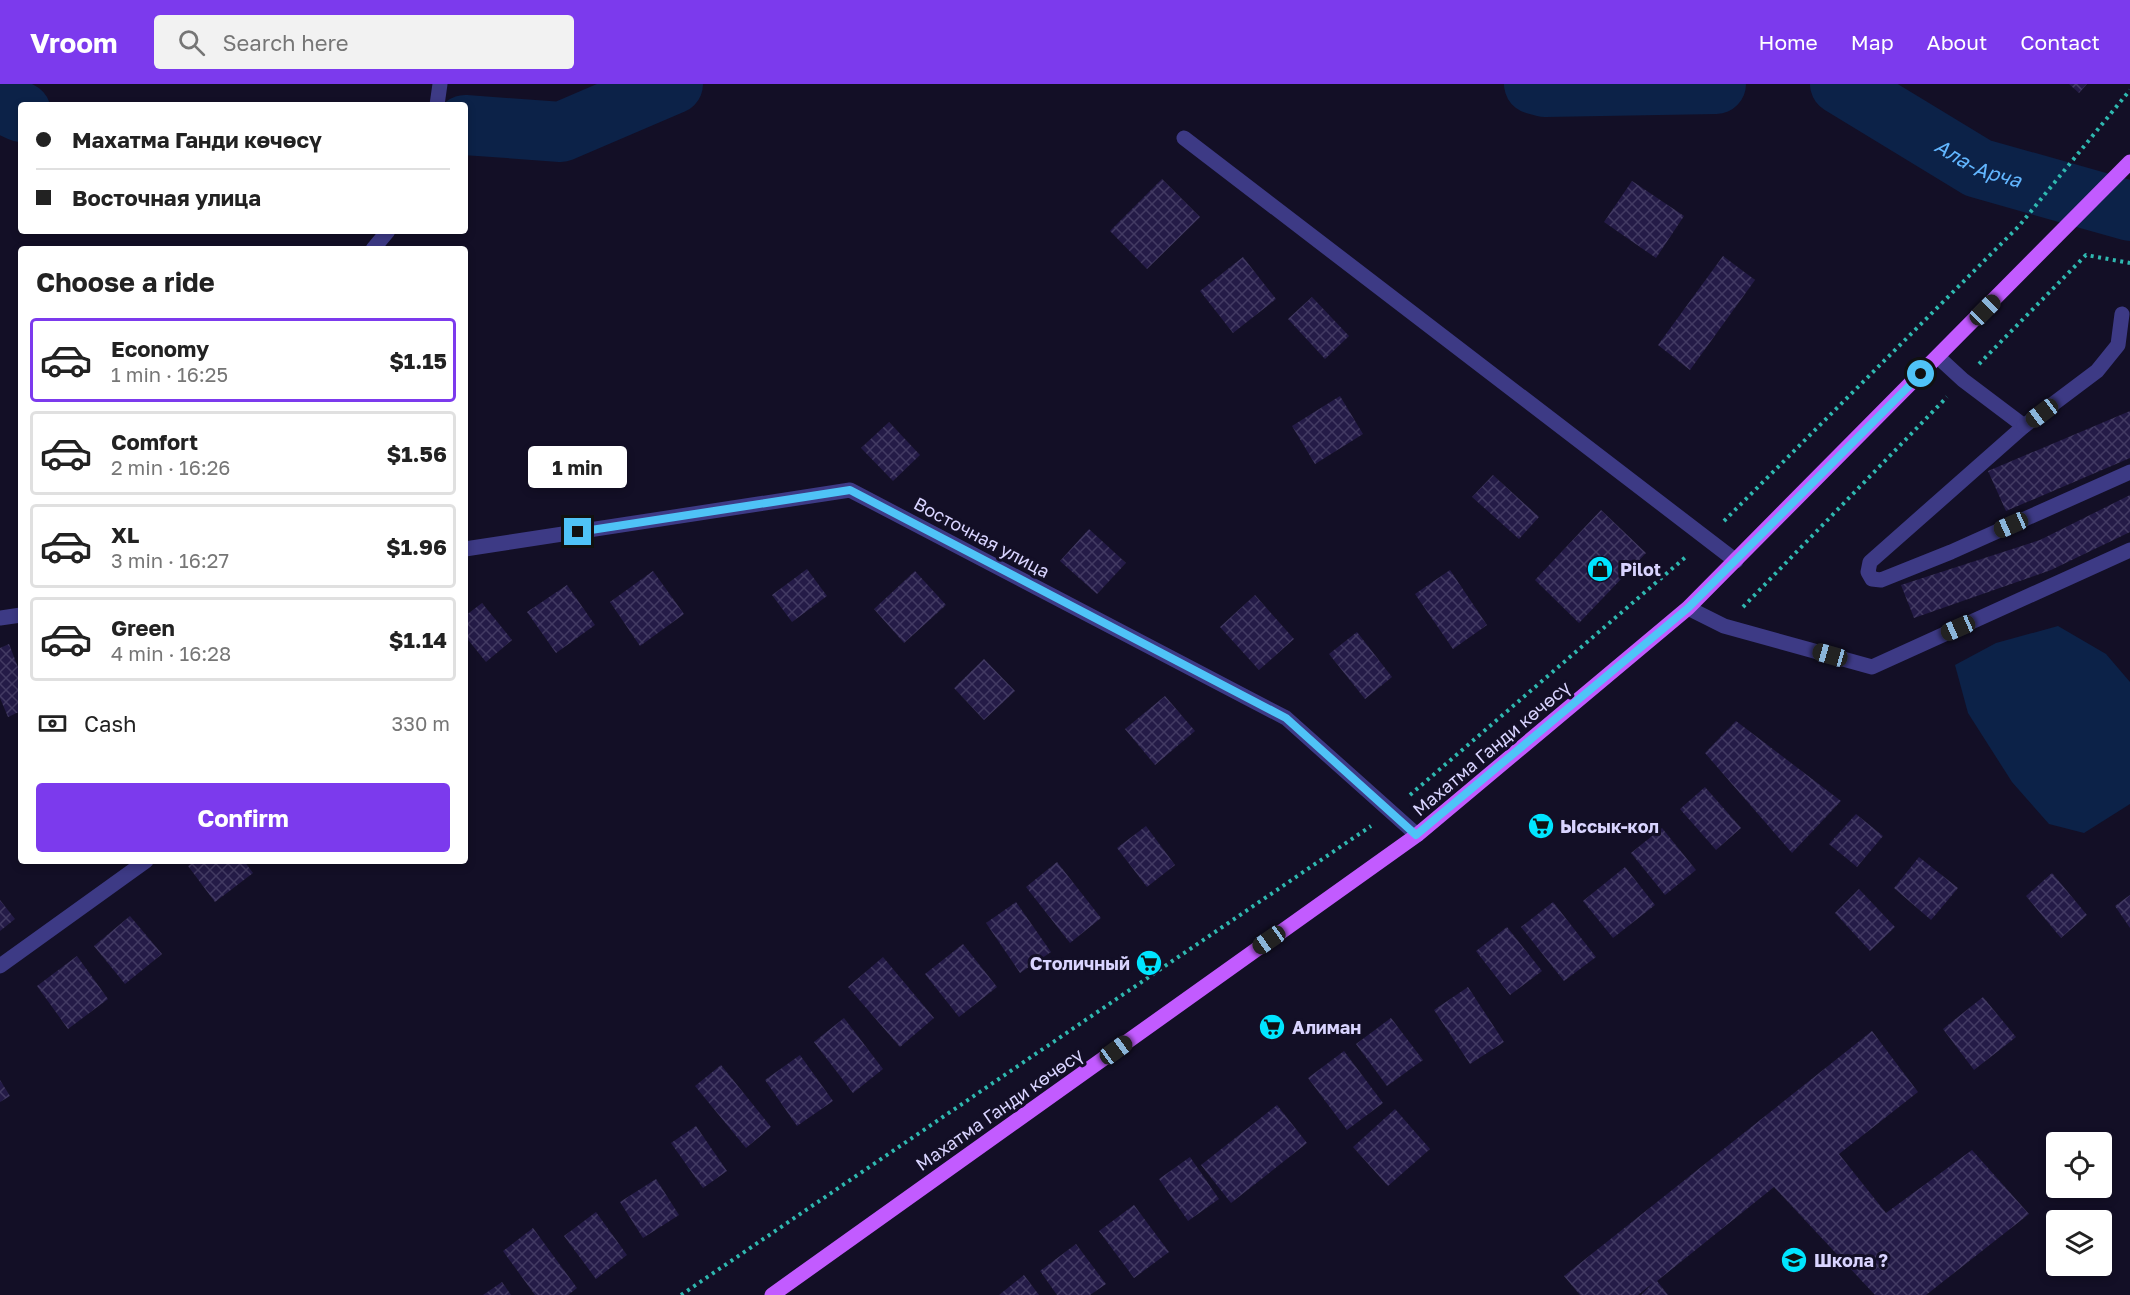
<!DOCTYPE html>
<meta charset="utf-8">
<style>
body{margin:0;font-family:"Golos Text",sans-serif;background:#f2f2f2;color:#222;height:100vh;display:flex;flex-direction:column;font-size:22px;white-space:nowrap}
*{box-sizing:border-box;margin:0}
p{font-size:20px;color:#767676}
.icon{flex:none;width:33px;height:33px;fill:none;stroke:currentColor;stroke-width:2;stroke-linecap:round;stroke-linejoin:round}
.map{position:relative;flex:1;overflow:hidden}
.panel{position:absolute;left:18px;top:162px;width:450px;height:618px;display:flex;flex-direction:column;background:#fff;border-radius:6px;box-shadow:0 3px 9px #0003}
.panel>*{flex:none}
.top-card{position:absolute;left:18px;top:18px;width:450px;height:132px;border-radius:6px;box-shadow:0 3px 9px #0003;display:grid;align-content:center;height:132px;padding:0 18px;background:#fff}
.tools{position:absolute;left:2046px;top:1048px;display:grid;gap:12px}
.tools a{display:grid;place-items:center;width:66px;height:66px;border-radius:6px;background:#fff;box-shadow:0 3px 9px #0003;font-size:30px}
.end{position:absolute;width:27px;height:27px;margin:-14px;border:8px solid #4fc3f7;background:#111;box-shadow:0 0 0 3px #111}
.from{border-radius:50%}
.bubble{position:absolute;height:42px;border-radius:6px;background:#fff;box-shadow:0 3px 9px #0003;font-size:20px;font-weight:700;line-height:42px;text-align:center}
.car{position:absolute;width:18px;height:36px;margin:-18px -9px;border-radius:8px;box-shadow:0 0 4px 2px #0007;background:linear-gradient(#222 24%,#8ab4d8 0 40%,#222 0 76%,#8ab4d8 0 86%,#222 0)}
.top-card b{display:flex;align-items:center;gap:21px;height:57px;font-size:22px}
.top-card b+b{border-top:2px solid #e0e0e0}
.top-card i{width:15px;height:15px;background:#222}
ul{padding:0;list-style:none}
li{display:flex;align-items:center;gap:18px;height:84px;margin:0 12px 9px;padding:0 6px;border:3px solid #e0e0e0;border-radius:6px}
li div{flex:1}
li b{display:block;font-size:22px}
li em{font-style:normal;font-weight:700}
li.active{border-color:#7c3aed}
li>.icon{width:54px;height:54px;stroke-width:1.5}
h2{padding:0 18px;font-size:27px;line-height:72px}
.pay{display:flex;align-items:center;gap:15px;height:66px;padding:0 18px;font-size:22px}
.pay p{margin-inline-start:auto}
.cta{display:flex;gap:12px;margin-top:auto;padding:12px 18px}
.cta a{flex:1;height:69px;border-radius:6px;background:#7c3aed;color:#fff;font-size:24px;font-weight:700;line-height:69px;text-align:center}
header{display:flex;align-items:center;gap:36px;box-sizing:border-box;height:84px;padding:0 30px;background:#7c3aed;color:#fff}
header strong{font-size:28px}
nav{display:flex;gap:33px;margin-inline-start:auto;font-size:21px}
.search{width:420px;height:54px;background:#f2f2f2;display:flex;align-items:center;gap:15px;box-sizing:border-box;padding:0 21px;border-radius:6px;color:#767676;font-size:22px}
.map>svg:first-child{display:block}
.water{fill:#0c2248}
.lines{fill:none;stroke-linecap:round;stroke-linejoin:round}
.river{stroke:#0c2248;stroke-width:60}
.building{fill:url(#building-cross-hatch)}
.path{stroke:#2fb8b0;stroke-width:4;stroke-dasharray:3 4.5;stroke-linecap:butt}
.lane{stroke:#3d3a85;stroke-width:15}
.street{stroke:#3d3a85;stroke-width:15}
.primary{stroke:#c25bff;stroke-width:15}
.route{stroke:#4fc3f7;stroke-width:8}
.labels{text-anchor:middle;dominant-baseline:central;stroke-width:6;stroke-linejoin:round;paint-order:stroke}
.street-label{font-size:18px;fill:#d9d4ff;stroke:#130f26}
.poi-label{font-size:18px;font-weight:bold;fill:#d9d4ff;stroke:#130f26;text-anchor:start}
.water-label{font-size:20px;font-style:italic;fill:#62b6ff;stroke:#130f26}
</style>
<header>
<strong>Vroom</strong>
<div class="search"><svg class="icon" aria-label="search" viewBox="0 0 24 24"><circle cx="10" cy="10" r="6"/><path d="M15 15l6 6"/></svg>Search here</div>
<nav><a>Home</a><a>Map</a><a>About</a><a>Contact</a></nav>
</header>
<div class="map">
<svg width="2130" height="1211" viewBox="0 0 2130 1211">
<defs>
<pattern id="building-cross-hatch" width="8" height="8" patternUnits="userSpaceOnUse" patternTransform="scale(1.5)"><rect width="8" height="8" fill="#241b47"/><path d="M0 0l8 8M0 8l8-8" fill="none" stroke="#433b63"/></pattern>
</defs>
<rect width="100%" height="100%" fill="#130f26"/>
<!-- water -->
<path class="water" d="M2058,542L2106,570L2130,598V720L2084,749L2049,740L2012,698L1968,629L1955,581L1996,559Z"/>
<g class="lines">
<!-- river -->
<g class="river">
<path d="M1534,0L1545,3L1716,0"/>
<path id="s1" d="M1840,0L1978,84L2130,127"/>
<path d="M0,18L21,28"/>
<path d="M465,41L561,48L673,0"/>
</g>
</g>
<!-- building -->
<g class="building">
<path d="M2069,0H2087L2079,9Z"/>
<path d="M1162,95L1200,133L1147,185L1110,147Z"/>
<path d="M1632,97L1684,132L1656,174L1604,138Z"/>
<path d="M1723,172L1755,196L1690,286L1658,261Z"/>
<path d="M1243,173L1276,215L1233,249L1200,207Z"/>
<path d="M1312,213L1349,252L1325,275L1288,235Z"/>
<path d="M1340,312L1363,350L1315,380L1292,342Z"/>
<path d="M2130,327V374L2006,427L1988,387Z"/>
<path d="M889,338L920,371L893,397L861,364Z"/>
<path d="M1493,391L1539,433L1519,455L1472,413Z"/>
<path d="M2130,411V448L2051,486L1914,534L1901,501L2040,456Z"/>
<path d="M1601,426L1646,469L1579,539L1535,496Z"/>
<path d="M1089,445L1126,479L1097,510L1060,477Z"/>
<path d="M807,485L827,512L792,538L772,511Z"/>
<path d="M1450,486L1487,541L1453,565L1415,510Z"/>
<path d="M653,487L684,530L640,562L610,518Z"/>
<path d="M915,487L946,521L904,559L874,525Z"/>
<path d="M567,501L595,541L556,569L527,528Z"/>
<path d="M1255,511L1294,555L1259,586L1220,543Z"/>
<path d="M482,519L512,556L486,578L465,552V532Z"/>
<path d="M1357,548L1392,593L1365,615L1329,570Z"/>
<path d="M9,560L21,591V627L8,633L0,614V564Z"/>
<path d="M984,575L1015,607L984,636L954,604Z"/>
<path d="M1165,612L1195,647L1155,681L1125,645Z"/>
<path d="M1736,637L1841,717L1792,769L1705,669Z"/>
<path d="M1705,703L1741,744L1716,766L1680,725Z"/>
<path d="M1856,730L1883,752L1857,783L1829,760Z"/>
<path d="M1146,742L1175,781L1147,803L1117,764Z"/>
<path d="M1662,744L1696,786L1665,811L1631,769Z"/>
<path d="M1919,773L1958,804L1931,836L1894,804Z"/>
<path d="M195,777H244L253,789L215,818L188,782Z"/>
<path d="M1057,778L1101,834L1070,859L1026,803Z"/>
<path d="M1625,783L1655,821L1613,854L1583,817Z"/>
<path d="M2052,789L2087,831L2061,854L2026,812Z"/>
<path d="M1859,805L1895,843L1870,867L1835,829Z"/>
<path d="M2130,811V844L2115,822Z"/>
<path d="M0,816L15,835L0,847Z"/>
<path d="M1016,818L1051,868L1020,889L986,839Z"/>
<path d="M1553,818L1596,873L1564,897L1521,843Z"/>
<path d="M130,832L162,870L125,900L94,862Z"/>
<path d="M1507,843L1542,887L1510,911L1476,867Z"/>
<path d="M963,860L997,903L959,933L925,890Z"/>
<path d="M77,872L108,915L68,945L37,902Z"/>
<path d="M883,873L934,934L900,963L848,903Z"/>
<path d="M1468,903L1504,958L1470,980L1434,926Z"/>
<path d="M1983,913L2016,953L1974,986L1943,945Z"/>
<path d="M844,934L883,985L853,1009L814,958Z"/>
<path d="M1391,934L1423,976L1387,1002L1356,960Z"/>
<path d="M1872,947L1918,1008L1839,1070L1886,1129L1972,1066L2029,1130L1926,1211H1875L1774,1103L1657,1197L1668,1211H1641L1653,1199L1638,1211H1580L1564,1192Z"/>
<path d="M1344,967L1383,1019L1347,1046L1308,994Z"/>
<path d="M800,971L833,1017L797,1042L765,996Z"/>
<path d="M721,981L771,1043L746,1064L695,1002Z"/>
<path d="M0,996L10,1012L0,1018Z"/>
<path d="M1277,1021L1307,1059L1231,1119L1201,1081Z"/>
<path d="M1395,1025L1430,1065L1388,1102L1353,1063Z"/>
<path d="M696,1042L727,1087L703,1104L671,1059Z"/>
<path d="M1190,1073L1219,1115L1188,1137L1159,1095Z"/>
<path d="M656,1095L679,1131L643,1154L620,1118Z"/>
<path d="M1134,1121L1169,1168L1134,1194L1099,1147Z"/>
<path d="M596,1128L627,1171L596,1195L564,1152Z"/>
<path d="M533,1144L577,1204L568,1211H535L503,1167Z"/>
<path d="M1076,1160L1106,1200L1090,1211H1057L1040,1187Z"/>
<path d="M1024,1191L1039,1211H999Z"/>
<path d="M502,1198L511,1211H483Z"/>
</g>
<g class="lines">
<!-- path -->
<g class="path">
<path d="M1979,280L2086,171L2130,179"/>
<path d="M1724,437L2019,142L2130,6"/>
<path d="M1743,523L1947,313"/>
<path d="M1410,711L1688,471"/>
<path d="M681,1211L1371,742"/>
</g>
<!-- lane -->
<g class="lane">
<path d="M437,21L440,0"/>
<path d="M373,165L388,147"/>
<path d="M1938,273L1963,296L2024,342L1870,478L1868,488L1872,495L1881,496L1951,468L2130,388"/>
<path d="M2024,342L2097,287L2118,261L2122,230"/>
</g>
<!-- street -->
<g class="street">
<path d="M1184,54L1736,477"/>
<path d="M465,465L850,406L1286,634L1417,751"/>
<path d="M1688,524L1724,542L1872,583L2130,466"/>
<path d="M0,534L21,531"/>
<path d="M0,882L146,777"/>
</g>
<!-- primary -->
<path class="primary" d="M772,1211L1417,751L1688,524L2130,78"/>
</g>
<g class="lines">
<!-- route -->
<path class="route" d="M578,448L850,406L1286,634L1416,751L1688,524L1921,290"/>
</g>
<!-- icons -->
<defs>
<g id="shop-disc" transform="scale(1.35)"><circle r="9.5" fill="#00e5ff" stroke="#130f26"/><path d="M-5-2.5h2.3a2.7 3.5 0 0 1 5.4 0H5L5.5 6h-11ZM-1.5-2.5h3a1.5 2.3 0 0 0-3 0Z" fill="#111"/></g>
<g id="supermarket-disc" transform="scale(1.35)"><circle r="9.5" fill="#00e5ff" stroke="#130f26"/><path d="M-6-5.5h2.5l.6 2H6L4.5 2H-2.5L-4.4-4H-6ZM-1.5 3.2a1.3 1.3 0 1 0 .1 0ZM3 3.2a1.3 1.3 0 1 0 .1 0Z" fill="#111"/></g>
<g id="school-disc" transform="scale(1.35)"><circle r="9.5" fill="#00e5ff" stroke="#130f26"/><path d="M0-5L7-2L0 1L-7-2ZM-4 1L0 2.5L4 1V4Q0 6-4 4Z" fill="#111"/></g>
</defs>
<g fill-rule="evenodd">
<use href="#shop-disc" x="1600" y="485"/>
<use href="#supermarket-disc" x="1541" y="742"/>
<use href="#supermarket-disc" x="1149" y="879"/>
<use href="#supermarket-disc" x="1272" y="943"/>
<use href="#school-disc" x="1794" y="1176"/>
</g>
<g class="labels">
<!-- street labels -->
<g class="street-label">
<text transform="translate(982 453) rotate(28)">Восточная улица</text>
<text transform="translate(1491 664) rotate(-40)">Махатма Ганди көчөсү</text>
<text transform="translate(999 1025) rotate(-35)">Махатма Ганди көчөсү</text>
</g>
<!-- poi labels -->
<g class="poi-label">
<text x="1620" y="485">Pilot</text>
<text x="1560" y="742">Ыссык-кол</text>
<text x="1130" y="879" text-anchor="end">Столичный</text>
<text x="1292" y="943">Алиман</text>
<text x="1814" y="1176">Школа ?</text>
</g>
<!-- water labels -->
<g class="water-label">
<text stroke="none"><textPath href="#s1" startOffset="160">Ала-Арча</textPath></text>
</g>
</g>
</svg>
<div class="tools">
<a><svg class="icon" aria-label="locate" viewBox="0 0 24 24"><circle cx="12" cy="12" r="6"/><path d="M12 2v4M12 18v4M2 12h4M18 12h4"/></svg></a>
<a><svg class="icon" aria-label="layers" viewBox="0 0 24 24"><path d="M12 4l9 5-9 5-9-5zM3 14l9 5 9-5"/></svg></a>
</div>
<i class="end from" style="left:1921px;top:290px"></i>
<i class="end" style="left:578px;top:448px"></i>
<div class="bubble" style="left:528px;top:362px;width:99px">1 min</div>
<i class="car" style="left:1985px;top:226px;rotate:45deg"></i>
<i class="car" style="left:2042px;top:329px;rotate:233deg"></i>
<i class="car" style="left:2011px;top:441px;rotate:246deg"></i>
<i class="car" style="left:1958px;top:544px;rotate:246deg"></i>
<i class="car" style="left:1830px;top:571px;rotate:286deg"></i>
<i class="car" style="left:1269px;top:856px;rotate:235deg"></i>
<i class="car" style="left:1116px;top:966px;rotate:54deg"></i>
<div class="top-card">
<b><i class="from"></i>Махатма Ганди көчөсү</b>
<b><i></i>Восточная улица</b>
</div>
<section class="panel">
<h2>Choose a ride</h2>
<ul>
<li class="active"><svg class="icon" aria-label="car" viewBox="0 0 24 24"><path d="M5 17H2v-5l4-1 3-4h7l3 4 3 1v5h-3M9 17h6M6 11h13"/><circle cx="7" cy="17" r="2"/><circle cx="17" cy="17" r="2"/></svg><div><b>Economy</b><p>1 min · 16:25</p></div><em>$1.15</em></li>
<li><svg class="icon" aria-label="car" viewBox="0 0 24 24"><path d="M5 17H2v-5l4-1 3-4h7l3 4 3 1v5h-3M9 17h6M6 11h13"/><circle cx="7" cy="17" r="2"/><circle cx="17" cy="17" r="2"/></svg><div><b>Comfort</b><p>2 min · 16:26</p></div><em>$1.56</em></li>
<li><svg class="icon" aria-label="car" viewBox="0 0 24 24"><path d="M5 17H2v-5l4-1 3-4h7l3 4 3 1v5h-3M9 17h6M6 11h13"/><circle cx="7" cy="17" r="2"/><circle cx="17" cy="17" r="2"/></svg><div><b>XL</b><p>3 min · 16:27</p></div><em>$1.96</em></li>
<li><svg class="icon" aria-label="car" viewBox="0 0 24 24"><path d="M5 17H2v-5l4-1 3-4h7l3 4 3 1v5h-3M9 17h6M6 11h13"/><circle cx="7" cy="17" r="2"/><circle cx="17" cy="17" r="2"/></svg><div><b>Green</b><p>4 min · 16:28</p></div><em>$1.14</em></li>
</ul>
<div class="pay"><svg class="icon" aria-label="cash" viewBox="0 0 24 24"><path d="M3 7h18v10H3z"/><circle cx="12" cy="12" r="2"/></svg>Cash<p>330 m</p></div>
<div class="cta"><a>Confirm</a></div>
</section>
</div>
